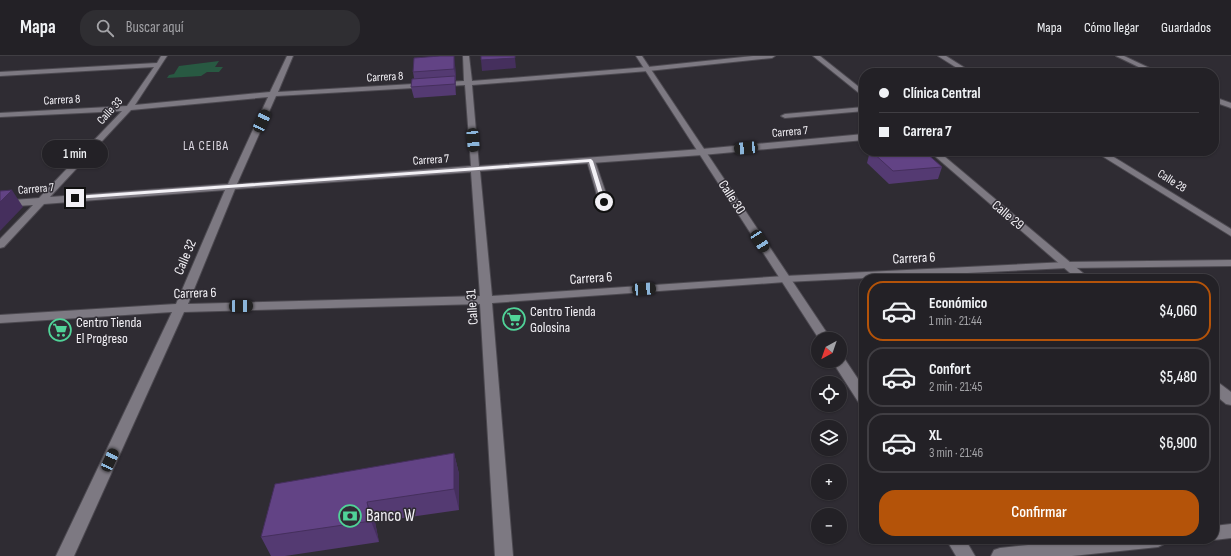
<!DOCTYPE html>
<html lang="es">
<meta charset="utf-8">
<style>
body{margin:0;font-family:"Sofia Sans Condensed",sans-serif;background:#2f2e32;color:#f1f3f6;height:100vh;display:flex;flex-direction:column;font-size:15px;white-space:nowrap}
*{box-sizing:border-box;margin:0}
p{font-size:13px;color:#a3a3a7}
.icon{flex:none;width:22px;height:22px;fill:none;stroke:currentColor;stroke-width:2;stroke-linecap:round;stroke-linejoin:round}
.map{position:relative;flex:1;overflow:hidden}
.panel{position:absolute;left:859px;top:218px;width:360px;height:270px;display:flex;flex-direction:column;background:#232126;border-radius:16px;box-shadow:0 1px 3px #0004,0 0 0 1px #403e43}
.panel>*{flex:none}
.banner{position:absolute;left:859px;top:12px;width:360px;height:88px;border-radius:16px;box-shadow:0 1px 3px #0004,0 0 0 1px #403e43;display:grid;align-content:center;height:88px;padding:0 20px;background:#232126}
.needle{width:26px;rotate:220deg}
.controls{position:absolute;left:811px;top:276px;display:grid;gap:8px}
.controls a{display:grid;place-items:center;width:36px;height:36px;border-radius:50%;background:#232126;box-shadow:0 1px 3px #0004,0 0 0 1px #403e43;font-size:20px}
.end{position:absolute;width:18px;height:18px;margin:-9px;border:5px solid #f3f1f6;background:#111;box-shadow:0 0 0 2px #111}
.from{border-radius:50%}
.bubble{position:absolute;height:28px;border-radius:14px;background:#232126;box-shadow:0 1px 3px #0004,0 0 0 1px #403e43;font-size:13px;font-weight:600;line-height:28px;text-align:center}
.car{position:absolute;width:12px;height:24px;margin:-12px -6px;border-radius:5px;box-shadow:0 0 3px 1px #0007;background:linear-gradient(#222 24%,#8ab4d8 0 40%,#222 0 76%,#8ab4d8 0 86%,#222 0)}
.banner b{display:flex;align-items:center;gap:14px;height:38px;font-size:15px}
.banner b+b{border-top:1px solid #403e43}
.banner i{width:10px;height:10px;background:#f1f3f6}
ul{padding:7px 0 0;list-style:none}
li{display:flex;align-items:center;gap:12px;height:60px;margin:0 8px 6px;padding:0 12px;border:2px solid #403e43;border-radius:16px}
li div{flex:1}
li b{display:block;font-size:15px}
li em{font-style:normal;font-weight:600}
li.on{border-color:#b45309}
li>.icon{width:36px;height:36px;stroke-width:1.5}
.button{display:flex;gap:8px;margin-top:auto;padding:8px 20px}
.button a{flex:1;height:46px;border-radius:16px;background:#b45309;color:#fff;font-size:16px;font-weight:600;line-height:46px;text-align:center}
header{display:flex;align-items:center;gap:24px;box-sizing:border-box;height:56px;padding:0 20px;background:#232126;border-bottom:1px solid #403e43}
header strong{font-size:19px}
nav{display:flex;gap:22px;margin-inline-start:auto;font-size:14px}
.search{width:280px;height:36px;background:#2f2e32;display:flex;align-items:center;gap:10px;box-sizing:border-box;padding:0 14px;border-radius:16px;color:#a3a3a7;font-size:15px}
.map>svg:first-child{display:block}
.green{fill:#285942}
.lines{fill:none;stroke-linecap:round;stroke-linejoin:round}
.lane-casing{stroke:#4c4950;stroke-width:2}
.street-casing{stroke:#4c4950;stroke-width:2}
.secondary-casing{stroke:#4c4950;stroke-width:2}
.lane{fill:#7d7982;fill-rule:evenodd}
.street{fill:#7d7982;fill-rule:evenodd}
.secondary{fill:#7d7982;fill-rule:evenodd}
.wall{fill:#543a72}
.shaded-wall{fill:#452f5d}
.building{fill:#624385;stroke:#452f5d}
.route{fill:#f3f1f6}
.labels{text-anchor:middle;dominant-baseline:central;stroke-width:3;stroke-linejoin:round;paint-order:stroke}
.far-street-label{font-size:12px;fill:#f3f1f6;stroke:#2f2c33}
.far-neighbourhood-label{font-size:13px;letter-spacing:1px;fill:#d9d5df;stroke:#2f2c33}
.street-label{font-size:14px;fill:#f3f1f6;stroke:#2f2c33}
.poi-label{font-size:14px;fill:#f3f1f6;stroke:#2f2c33;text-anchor:start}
.near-poi-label{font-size:17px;fill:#f3f1f6;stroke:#2f2c33;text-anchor:start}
</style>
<header>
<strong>Mapa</strong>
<div class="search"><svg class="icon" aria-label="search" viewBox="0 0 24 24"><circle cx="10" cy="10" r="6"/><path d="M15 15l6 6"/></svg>Buscar aquí</div>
<nav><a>Mapa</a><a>Cómo llegar</a><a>Guardados</a></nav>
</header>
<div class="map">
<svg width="1231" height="500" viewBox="0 0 1231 500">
<rect width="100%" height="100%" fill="#2f2c33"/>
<!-- green -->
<path class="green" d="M219,5L215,11H223L219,16H207L201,20L167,22L169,19L174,18L179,10Z"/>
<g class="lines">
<!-- lane casing -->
<g class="lane-casing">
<g id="lane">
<path d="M864,51V55L785,62L781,60L785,58Z"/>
<path d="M591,102L595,105L609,146L607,148L604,149L599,146L587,105Z"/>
</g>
</g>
<!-- street casing -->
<g class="street-casing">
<g id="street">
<path d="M161,0H167L135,49L270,36L287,0H293L278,36L464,25L463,0H469L472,25L648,11L753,0H775L772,2L648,15L472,29L479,110L702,93L864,78V84L702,99L480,115L492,240L785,220L1067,206L1231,204V210L1067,212L785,226L492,247L513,500H495L480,248L184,256L74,500H56L172,256L0,267V259L176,248L225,134L44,148L4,191L0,192V183L33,149L0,151V145L39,142L122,55L0,61V57L127,50L154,11L0,20V16L157,7ZM465,29L471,110L237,128L276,40ZM268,41L228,128L50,141L131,54ZM471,116L480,240L188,248L235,133Z"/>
<path d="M938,0H946L973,17H965Z"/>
<path d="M1116,0H1124L1160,17H1151Z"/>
<path d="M1214,41L1231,47V52L1214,46Z"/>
<path d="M1094,95H1104L1231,173V180Z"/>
<path d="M1231,468V482L1214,484L1210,483H1214V470Z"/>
<path d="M1086,483H1167L1164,488L1158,491L1072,500H991L994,494L1000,492Z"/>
</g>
</g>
<!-- secondary casing -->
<g class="secondary-casing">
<g id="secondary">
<path d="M636,0H642L831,283H819Z"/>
<path d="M813,0H820L864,35V41Z"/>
<path d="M929,95H938L1090,223H1077Z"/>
<path d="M840,301L844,302L864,332V348L859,347L832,305H840Z"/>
<path d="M1214,325L1219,327L1231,336V349L1226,348L1214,338Z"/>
<path d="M946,483H965L975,500H956Z"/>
</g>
</g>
<!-- lane -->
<use href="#lane" class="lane"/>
<!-- street -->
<use href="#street" class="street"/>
<!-- secondary -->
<use href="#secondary" class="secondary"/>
</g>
<!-- wall -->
<g class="wall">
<path d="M455,9L456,24H455L456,39L414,42L411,31L414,22L413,16Z"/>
<path d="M870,95H924L942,111L938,123L889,128L867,107Z"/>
<path d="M454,397L459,418V454L375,466L379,486L285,500H271L261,481Z"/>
<path d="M978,483H1035L986,487Z"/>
</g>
<!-- shaded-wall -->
<g class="shaded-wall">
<path d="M454,0L455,9L456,24L454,13Z"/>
<path d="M515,2L516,12L482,15L481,4Z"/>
<path d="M455,20L456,31V39L455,28Z"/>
<path d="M12,134L23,151L0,175V146Z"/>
<path d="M454,397L459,418V454L454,433Z"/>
<path d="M367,446L375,466L379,486L371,465Z"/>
</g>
<!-- building -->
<g class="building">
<path d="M440,0H454V13L413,16L414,2Z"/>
<path d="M481,0H515V2L481,4Z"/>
<path d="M455,20V28L411,31L412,23Z"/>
<path d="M871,95H924L942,111L893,115Z"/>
<path d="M12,134L0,146V135Z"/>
<path d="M454,397V433L367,446L371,465L261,481L275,428Z"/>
</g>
<!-- route -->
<path class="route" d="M591,103L593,105L606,147L601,146L589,106L75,143L72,142L75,140Z"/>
<!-- icons -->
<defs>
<g id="supermarket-ring" transform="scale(1.15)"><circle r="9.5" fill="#2f2c33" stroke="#50d398" stroke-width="1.5"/><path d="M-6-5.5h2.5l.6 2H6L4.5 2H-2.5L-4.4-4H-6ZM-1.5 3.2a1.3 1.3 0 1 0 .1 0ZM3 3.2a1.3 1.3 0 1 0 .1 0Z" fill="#50d398"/></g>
<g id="bank-ring" transform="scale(1.15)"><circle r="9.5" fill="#2f2c33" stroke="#50d398" stroke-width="1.5"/><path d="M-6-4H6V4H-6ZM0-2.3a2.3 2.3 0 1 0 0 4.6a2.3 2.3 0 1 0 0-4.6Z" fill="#50d398"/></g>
</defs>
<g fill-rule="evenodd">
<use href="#supermarket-ring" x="514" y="263"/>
<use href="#supermarket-ring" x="60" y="274"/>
<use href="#bank-ring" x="350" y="460"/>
</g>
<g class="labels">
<!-- far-street labels -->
<g class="far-street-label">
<text transform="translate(385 21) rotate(-3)">Carrera 8</text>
<text transform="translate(62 44) rotate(-3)">Carrera 8</text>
<text transform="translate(110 55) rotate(-48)">Calle 33</text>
<text transform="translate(790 76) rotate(-5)">Carrera 7</text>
<text transform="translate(431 104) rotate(-4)">Carrera 7</text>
<text transform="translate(1172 125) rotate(32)">Calle 28</text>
<text transform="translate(36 133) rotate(-5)">Carrera 7</text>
</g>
<!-- far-neighbourhood labels -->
<g class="far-neighbourhood-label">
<text x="206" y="90">LA CEIBA</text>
</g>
<!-- street labels -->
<g class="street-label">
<text transform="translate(732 141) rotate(57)">Calle 30</text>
<text transform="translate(1008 159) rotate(40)">Calle 29</text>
<text transform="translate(185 201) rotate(-67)">Calle 32</text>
<text transform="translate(914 202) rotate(-3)">Carrera 6</text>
<text transform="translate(591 222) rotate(-4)">Carrera 6</text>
<text transform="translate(195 237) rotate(-2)">Carrera 6</text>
<text transform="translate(472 251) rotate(-94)">Calle 31</text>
</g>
<!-- poi labels -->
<g class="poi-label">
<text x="530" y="255">Centro Tienda<tspan x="530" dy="16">Golosina</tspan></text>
<text x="76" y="266">Centro Tienda<tspan x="76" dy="16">El Progreso</tspan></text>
</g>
<!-- near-poi labels -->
<g class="near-poi-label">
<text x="366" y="460">Banco W</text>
</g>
</g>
</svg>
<div class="controls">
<a><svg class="needle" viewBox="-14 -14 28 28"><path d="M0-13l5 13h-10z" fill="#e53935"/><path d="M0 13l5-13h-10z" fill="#a3a3a7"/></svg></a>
<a><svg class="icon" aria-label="locate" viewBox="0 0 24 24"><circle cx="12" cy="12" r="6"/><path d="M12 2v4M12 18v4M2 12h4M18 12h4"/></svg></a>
<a><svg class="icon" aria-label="layers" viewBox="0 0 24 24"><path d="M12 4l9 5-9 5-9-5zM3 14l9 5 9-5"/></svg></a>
<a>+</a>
<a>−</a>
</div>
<i class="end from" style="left:604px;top:146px"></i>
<i class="end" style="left:75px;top:142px"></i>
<div class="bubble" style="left:42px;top:84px;width:66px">1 min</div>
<i class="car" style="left:262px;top:65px;rotate:25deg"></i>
<i class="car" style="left:473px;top:84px;rotate:175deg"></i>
<i class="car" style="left:746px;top:92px;rotate:265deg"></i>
<i class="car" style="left:760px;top:185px;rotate:147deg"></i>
<i class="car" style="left:644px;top:233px;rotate:86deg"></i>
<i class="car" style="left:241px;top:250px;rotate:89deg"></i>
<i class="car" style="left:110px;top:404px;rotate:25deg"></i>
<div class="banner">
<b><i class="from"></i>Clínica Central</b>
<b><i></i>Carrera 7</b>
</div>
<section class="panel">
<ul>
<li class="on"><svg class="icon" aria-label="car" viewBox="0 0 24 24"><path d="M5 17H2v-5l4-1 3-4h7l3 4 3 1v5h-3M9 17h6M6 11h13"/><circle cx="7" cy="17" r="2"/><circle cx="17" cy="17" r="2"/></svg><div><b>Económico</b><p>1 min · 21:44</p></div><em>$4,060</em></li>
<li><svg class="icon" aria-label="car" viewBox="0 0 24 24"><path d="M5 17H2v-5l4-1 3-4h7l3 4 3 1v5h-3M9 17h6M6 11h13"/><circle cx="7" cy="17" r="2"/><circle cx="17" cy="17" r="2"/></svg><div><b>Confort</b><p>2 min · 21:45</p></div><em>$5,480</em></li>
<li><svg class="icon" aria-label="car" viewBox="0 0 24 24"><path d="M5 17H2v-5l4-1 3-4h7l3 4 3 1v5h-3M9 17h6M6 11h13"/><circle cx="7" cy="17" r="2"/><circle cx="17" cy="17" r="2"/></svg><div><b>XL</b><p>3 min · 21:46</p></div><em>$6,900</em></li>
</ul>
<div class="button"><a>Confirmar</a></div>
</section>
</div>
